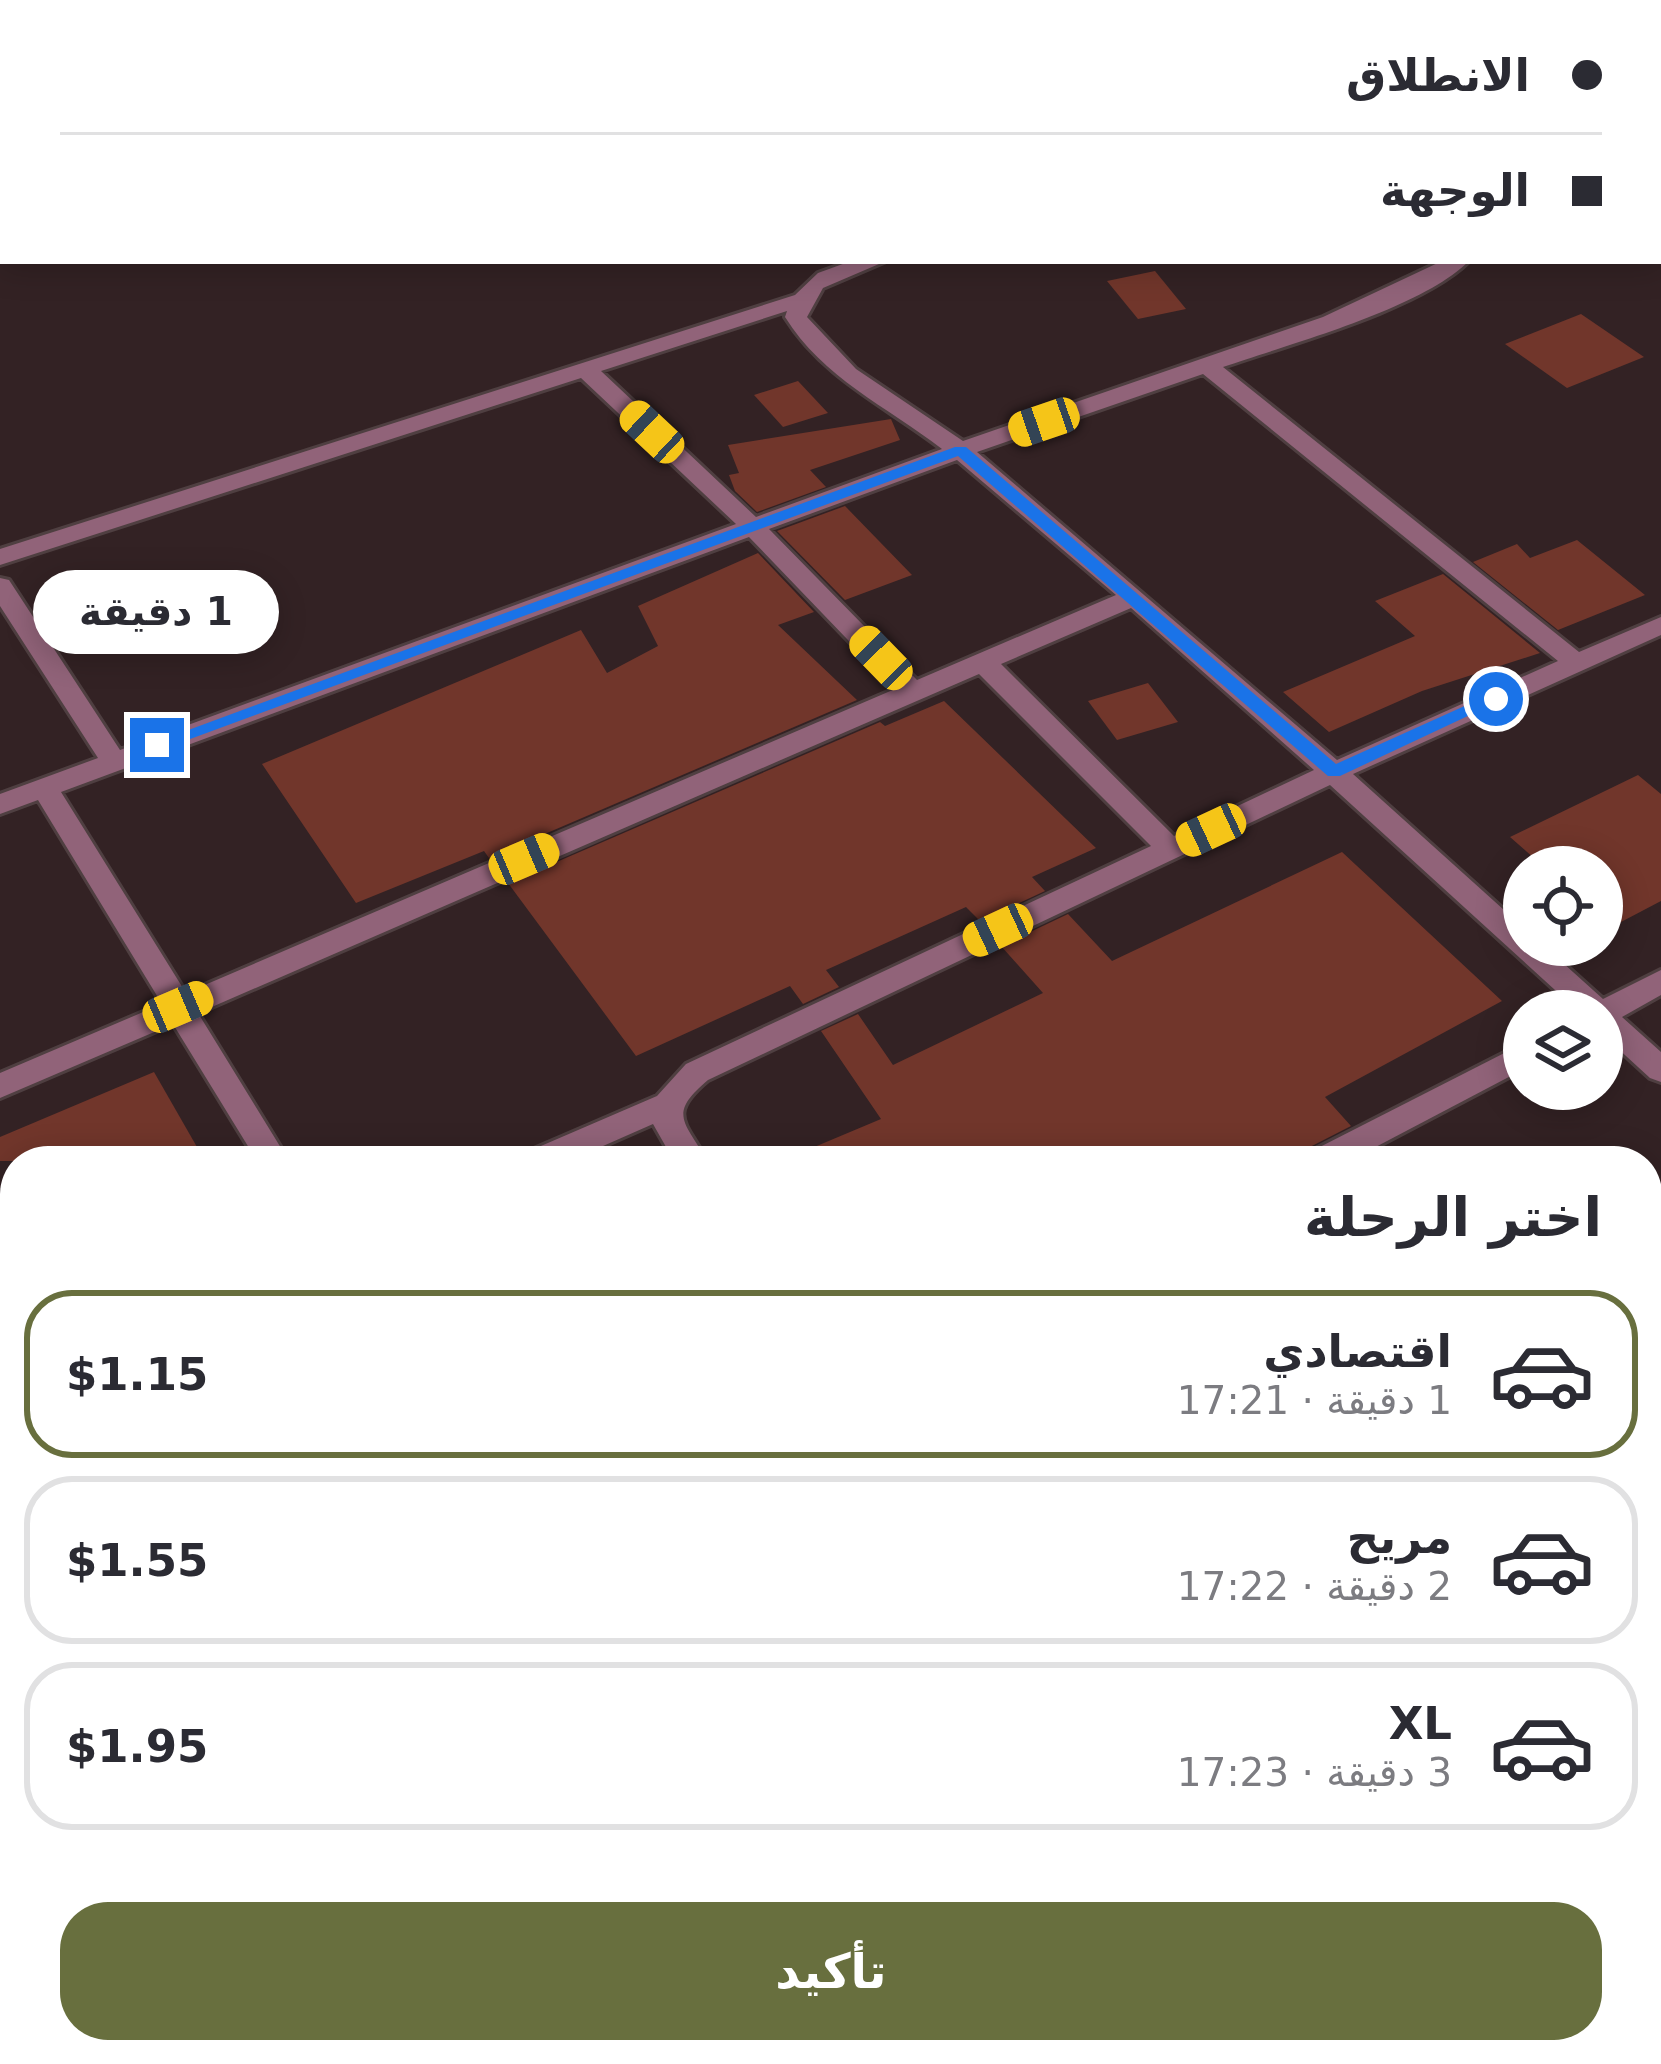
<!DOCTYPE html>
<html lang="ar">
<meta charset="utf-8">
<style>
body{margin:0;font-family:"DejaVu Sans",Cairo,sans-serif;background:#f2f2f3;color:#2b2b33;direction:rtl;height:100vh;display:flex;flex-direction:column;font-size:45px;white-space:nowrap}
*{box-sizing:border-box;margin:0}
p{font-size:39px;color:#7c7c81}
.icon{flex:none;width:66px;height:66px;fill:none;stroke:currentColor;stroke-width:2;stroke-linecap:round;stroke-linejoin:round}
.map{position:relative;flex:1;overflow:hidden;direction:ltr}
.details{position:absolute;left:0px;top:1146px;width:1662px;height:918px;display:flex;flex-direction:column;background:#fff;border-radius:48px 48px 0 0;box-shadow:0 6px 30px #0003;direction:rtl}
.details>*{flex:none}
.hud{position:absolute;left:0px;top:0px;width:1662px;height:264px;box-shadow:0 6px 30px #0003;direction:rtl;display:grid;align-content:center;height:264px;padding:0 60px;background:#fff}
.fabs{position:absolute;left:1503px;top:846px;display:grid;gap:24px}
.fabs a{display:grid;place-items:center;width:120px;height:120px;border-radius:50%;background:#fff;box-shadow:0 6px 30px #0003;font-size:60px}
.end{position:absolute;width:54px;height:54px;margin:-27px;border:15px solid #1a73e8;background:#fff;box-shadow:0 0 0 6px #fff}
.from{border-radius:50%}
.bubble{position:absolute;height:84px;border-radius:42px;background:#fff;box-shadow:0 6px 30px #0003;font-size:39px;font-weight:600;line-height:84px;text-align:center;direction:rtl}
.car{position:absolute;width:36px;height:72px;margin:-36px -18px;border-radius:15px;box-shadow:0 0 9px 3px #0007;background:linear-gradient(#f5c518 24%,#345 0 40%,#f5c518 0 76%,#345 0 86%,#f5c518 0)}
.hud b{display:flex;align-items:center;gap:42px;height:114px;font-size:45px}
.hud b+b{border-top:3px solid #e1e1e2}
.hud i{width:30px;height:30px;background:#2b2b33}
ul{padding:0;list-style:none}
li{display:flex;align-items:center;gap:36px;height:168px;margin:0 24px 18px;padding:0 36px;border:6px solid #e1e1e2;border-radius:48px}
li div{flex:1}
li b{display:block;font-size:45px}
li em{font-style:normal;font-weight:600}
li.selected{border-color:#686f3e}
li>.icon{width:108px;height:108px;stroke-width:1.5}
h2{padding:0 60px;font-size:54px;line-height:144px}
.primary-button{display:flex;gap:24px;margin-top:auto;padding:24px 60px}
.primary-button a{flex:1;height:138px;border-radius:48px;background:#686f3e;color:#fff;font-size:48px;font-weight:600;line-height:138px;text-align:center}
.map>svg:first-child{display:block}
.building{fill:#71362b}
.lines{fill:none;stroke-linecap:round;stroke-linejoin:round}
.minor-casing{stroke:#4f3f41;stroke-width:6}
.minor{fill:#916379;fill-rule:evenodd}
.route{fill:#1a73e8}
</style>
<div class="map">
<svg width="1661" height="2064" viewBox="0 0 1661 2064">
<rect width="100%" height="100%" fill="#332224"/>
<!-- building -->
<g class="building">
<path d="M1155,271L1186,309L1138,319L1107,281Z"/>
<path d="M1581,314L1644,357L1567,388L1505,344Z"/>
<path d="M798,381L828,413L783,427L754,395Z"/>
<path d="M891,419L900,440L810,470L826,487L757,512L735,491L729,475L739,473L728,445Z"/>
<path d="M845,506L912,575L845,600L777,531Z"/>
<path d="M1577,540L1645,595L1558,630L1473,562L1517,544L1530,558Z"/>
<path d="M758,553L814,612L778,625L857,700L489,858L484,851L356,903L262,764L581,630L607,673L658,646L638,606Z"/>
<path d="M1443,574L1540,653L1422,691L1329,732L1283,692L1415,636L1375,601Z"/>
<path d="M1148,683L1178,722L1117,740L1088,701Z"/>
<path d="M944,701L1096,848L1032,877L1045,891L980,921L966,907L826,970L839,987L803,1004L790,986L636,1056L508,883L880,722L885,726Z"/>
<path d="M1638,775L1661,794V901L1602,932V867H1544L1510,837Z"/>
<path d="M1342,852L1502,1001L1325,1097L1351,1126L1308,1148L1301,1161H781L881,1119L821,1031L858,1014L893,1065L1043,993L1001,946L1068,914L1112,961Z"/>
<path d="M154,1072L205,1161H0V1137Z"/>
</g>
<g class="lines">
<!-- minor casing -->
<g class="minor-casing">
<g id="minor">
<path d="M0,0H18L3,3V8Z"/>
<path d="M1222,0H1243L1245,3H1224Z"/>
<rect x="1659" y="246" width="2" height="13"/>
<path d="M851,261H886L823,288L807,317L856,369L963,441L1323,317L1442,261H1469C1421,309 1289,344 1223,367L1579,652L1661,617V635L1353,774L1524,928V945H1543L1603,999L1661,970V995L1622,1017L1661,1052V1082L1650,1078L1602,1034V1011H1578L1330,785L708,1080C666,1115 686,1122 707,1161H674L653,1124L569,1161H522L527,1152L657,1096L686,1064L1151,846L979,674L198,1013L289,1161H257L173,1024L0,1098V1073L162,1004L38,800L0,814V794L98,758L0,606V578L9,580L120,750L736,524L581,378L0,565V549L795,295L818,273ZM787,311L785,317C823,378 886,406 942,449L756,517L601,371ZM1203,374L1558,661L1337,760L977,452ZM957,460L1116,595L917,680L769,529ZM749,537L895,689L186,993L61,792ZM1131,608L1314,770L1174,836L1001,664Z"/>
<path d="M1524,1043V1069L1349,1161H1305L1310,1152Z"/>
<path d="M15,1386V1418L0,1424V1392Z"/>
<path d="M1661,1602V1640L1647,1646V1608Z"/>
<path d="M15,1856V1896L0,1902V1862Z"/>
<path d="M504,2049H560L554,2064H497Z"/>
<path d="M792,2049H835L842,2064H798Z"/>
<path d="M1309,2049H1355L1362,2064H1315Z"/>
</g>
</g>
<!-- minor -->
<use href="#minor" class="minor"/>
</g>
<!-- route -->
<path class="route" d="M955,447H966L1336,764L1489,695L1504,699L1340,776H1328L958,456L163,749L148,745Z"/>
</svg>
<div class="fabs">
<a><svg class="icon" aria-label="locate" viewBox="0 0 24 24"><circle cx="12" cy="12" r="6"/><path d="M12 2v4M12 18v4M2 12h4M18 12h4"/></svg></a>
<a><svg class="icon" aria-label="layers" viewBox="0 0 24 24"><path d="M12 4l9 5-9 5-9-5zM3 14l9 5 9-5"/></svg></a>
</div>
<i class="end from" style="left:1496px;top:699px"></i>
<i class="end" style="left:157px;top:745px"></i>
<div class="bubble" style="left:33px;top:570px;width:246px">1 دقيقة</div>
<i class="car" style="left:1044px;top:422px;rotate:251deg"></i>
<i class="car" style="left:652px;top:432px;rotate:313deg"></i>
<i class="car" style="left:881px;top:658px;rotate:316deg"></i>
<i class="car" style="left:1211px;top:830px;rotate:245deg"></i>
<i class="car" style="left:524px;top:859px;rotate:67deg"></i>
<i class="car" style="left:998px;top:930px;rotate:245deg"></i>
<i class="car" style="left:178px;top:1007px;rotate:67deg"></i>
<div class="hud">
<b><i class="from"></i>الانطلاق</b>
<b><i></i>الوجهة</b>
</div>
<section class="details">
<h2>اختر الرحلة</h2>
<ul>
<li class="selected"><svg class="icon" aria-label="car" viewBox="0 0 24 24"><path d="M5 17H2v-5l4-1 3-4h7l3 4 3 1v5h-3M9 17h6M6 11h13"/><circle cx="7" cy="17" r="2"/><circle cx="17" cy="17" r="2"/></svg><div><b>اقتصادي</b><p>1 دقيقة · 17:21</p></div><em>$1.15</em></li>
<li><svg class="icon" aria-label="car" viewBox="0 0 24 24"><path d="M5 17H2v-5l4-1 3-4h7l3 4 3 1v5h-3M9 17h6M6 11h13"/><circle cx="7" cy="17" r="2"/><circle cx="17" cy="17" r="2"/></svg><div><b>مريح</b><p>2 دقيقة · 17:22</p></div><em>$1.55</em></li>
<li><svg class="icon" aria-label="car" viewBox="0 0 24 24"><path d="M5 17H2v-5l4-1 3-4h7l3 4 3 1v5h-3M9 17h6M6 11h13"/><circle cx="7" cy="17" r="2"/><circle cx="17" cy="17" r="2"/></svg><div><b>XL</b><p>3 دقيقة · 17:23</p></div><em>$1.95</em></li>
</ul>
<div class="primary-button"><a>تأكيد</a></div>
</section>
</div>
